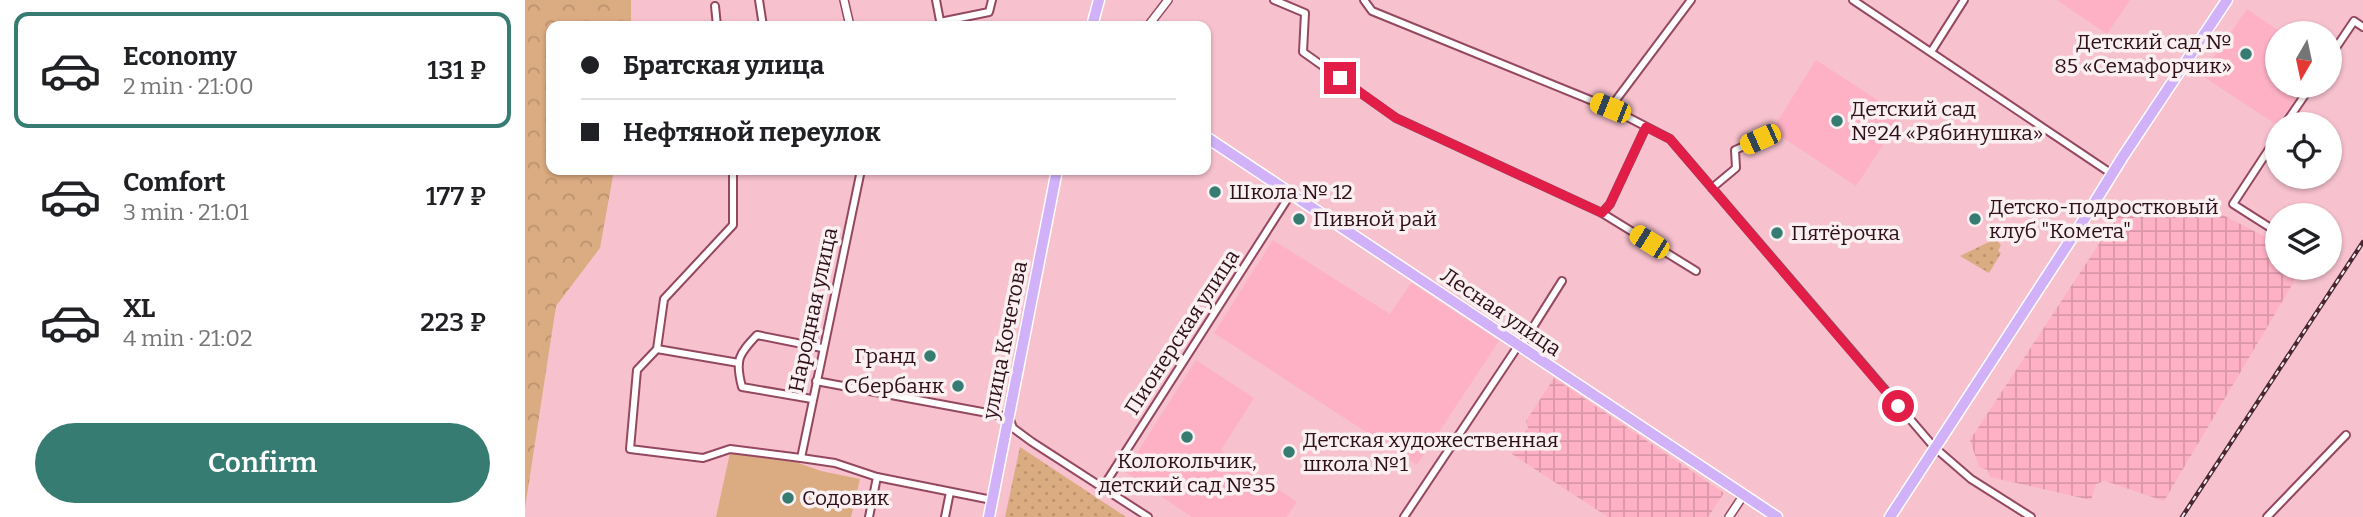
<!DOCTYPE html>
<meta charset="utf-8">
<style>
body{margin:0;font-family:Bitter,serif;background:#f2f2f2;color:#202124;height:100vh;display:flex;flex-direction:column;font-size:26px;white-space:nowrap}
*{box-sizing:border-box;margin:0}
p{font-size:23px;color:#757577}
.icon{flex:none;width:38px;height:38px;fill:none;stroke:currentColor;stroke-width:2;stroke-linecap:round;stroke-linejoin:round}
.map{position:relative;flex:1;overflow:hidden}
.sheet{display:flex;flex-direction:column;background:#fff;width:525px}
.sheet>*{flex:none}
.top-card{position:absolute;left:21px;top:21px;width:665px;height:154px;border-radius:14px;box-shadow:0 2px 5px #0004;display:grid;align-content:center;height:154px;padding:0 35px;background:#fff}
.needle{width:46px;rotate:189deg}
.buttons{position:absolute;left:1740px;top:21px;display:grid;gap:14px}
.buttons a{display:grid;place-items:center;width:77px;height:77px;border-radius:50%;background:#fff;box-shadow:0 2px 5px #0004;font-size:35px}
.end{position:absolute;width:32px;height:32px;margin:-16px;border:9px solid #e11d48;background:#fff;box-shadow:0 0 0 4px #fff}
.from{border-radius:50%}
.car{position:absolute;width:21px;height:42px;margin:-21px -10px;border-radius:9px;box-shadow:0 0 5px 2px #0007;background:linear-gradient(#f5c518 24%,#345 0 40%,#f5c518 0 76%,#345 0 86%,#f5c518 0)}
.top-card b{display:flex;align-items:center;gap:24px;height:66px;font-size:26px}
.top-card b+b{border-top:2px solid #e0e0e0}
.top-card i{width:18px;height:18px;background:#202124}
ul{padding:12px 0 0;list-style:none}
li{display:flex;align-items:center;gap:21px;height:116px;margin:0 14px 10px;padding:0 21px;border:4px solid transparent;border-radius:14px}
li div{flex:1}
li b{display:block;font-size:26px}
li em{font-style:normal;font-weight:600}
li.selected{border-color:#377c72}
li>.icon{width:63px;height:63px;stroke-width:1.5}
.action{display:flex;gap:14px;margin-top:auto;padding:14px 35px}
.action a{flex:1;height:80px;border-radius:42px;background:#377c72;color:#fff;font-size:28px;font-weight:600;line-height:80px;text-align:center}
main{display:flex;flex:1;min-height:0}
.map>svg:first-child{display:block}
.built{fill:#feb1c5}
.industrial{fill:url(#industrial-grid)}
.grass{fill:#dbab81}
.forest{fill:url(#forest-crowns)}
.park{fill:url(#park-dots)}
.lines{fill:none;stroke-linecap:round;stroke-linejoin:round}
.minor-casing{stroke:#94485f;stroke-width:10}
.tertiary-casing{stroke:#94485f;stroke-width:10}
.primary-casing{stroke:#fff;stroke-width:13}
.minor{stroke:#fff;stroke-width:6}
.tertiary{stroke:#fff;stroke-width:7}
.primary{stroke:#d1b2f9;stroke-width:10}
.rail-casing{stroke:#492732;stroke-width:4.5}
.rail{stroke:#faf0f2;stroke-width:2;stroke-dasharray:5;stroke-linecap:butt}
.route{stroke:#e11d48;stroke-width:9}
.poi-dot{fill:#377c72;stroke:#faf0f2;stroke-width:2.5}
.labels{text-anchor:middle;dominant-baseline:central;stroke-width:7;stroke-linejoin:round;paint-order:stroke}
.poi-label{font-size:21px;fill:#2f101a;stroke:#faf0f2;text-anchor:start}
.street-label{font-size:21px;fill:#2f101a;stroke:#faf0f2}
</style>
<main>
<section class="sheet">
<ul>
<li class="selected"><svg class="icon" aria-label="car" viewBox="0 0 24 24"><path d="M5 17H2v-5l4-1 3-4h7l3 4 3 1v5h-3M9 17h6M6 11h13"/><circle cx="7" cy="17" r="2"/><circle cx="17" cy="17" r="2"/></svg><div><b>Economy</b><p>2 min · 21:00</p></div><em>131 ₽</em></li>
<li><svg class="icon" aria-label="car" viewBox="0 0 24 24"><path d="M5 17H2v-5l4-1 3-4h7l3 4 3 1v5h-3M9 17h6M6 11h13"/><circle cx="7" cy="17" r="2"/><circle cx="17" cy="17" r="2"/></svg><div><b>Comfort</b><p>3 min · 21:01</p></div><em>177 ₽</em></li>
<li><svg class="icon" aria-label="car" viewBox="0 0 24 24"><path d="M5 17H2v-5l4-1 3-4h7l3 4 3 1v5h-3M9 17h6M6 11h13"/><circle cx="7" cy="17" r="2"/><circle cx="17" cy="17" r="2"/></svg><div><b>XL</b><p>4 min · 21:02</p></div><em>223 ₽</em></li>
</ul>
<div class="action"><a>Confirm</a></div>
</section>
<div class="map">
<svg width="1838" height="517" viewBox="0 0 1838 517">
<defs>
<pattern id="industrial-grid" width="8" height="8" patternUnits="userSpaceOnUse" patternTransform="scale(1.75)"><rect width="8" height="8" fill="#feb1c5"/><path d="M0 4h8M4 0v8" fill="none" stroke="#da97a9"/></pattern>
<pattern id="forest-crowns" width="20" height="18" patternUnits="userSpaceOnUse" patternTransform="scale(1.75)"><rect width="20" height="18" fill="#dbab81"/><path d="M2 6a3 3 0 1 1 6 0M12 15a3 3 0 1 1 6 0" fill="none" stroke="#bc926f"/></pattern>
<pattern id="park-dots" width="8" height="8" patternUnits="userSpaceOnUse" patternTransform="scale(1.75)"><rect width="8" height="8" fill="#dbab81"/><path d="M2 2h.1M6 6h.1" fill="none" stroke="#bc926f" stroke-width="1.8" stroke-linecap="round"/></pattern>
</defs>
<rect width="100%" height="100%" fill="#f7c1ce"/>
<!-- built -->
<g class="built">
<path d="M1532,0H1605L1582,34Z"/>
<path d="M1722,9L1757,33H1752V86H1779L1752,125L1676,75Z"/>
<path d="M1291,60L1377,116L1331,186L1254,135L1250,125Z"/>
<path d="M748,240L865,314L886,283L974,341L892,465L689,333Z"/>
<path d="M671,360L729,398L696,450L772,502L761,517H667L600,472Z"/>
</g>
<!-- industrial -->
<g class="industrial">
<path d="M1638,199L1669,200L1752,243V268H1777L1639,501L1580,481L1571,484L1566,500L1465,477L1463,470L1454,467L1445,440L1595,212L1638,206Z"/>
<path d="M1029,378L1199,493L1183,517H1083L987,454L1003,428L1001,421Z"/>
</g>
<!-- grass -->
<path class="grass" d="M205,453L262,459L296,471L335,479L326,517H191Z"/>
<!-- forest -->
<path class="forest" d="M0,0H106V26H26V170H89L75,248L31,306L0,508Z"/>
<!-- park -->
<g class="park">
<path d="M1470,239L1476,245L1473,251L1476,253L1464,273L1435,256Z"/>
<path d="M495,447L601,517H480Z"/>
</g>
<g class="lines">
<!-- minor casing -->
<g class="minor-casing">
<g id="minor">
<path d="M234,0L238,26"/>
<path d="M411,0L416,26"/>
<path d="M749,0L780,13L778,52L871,118L1077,213L1171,271"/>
<path d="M839,0L847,11L1085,108L1145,139L1409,447L1446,479L1506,517"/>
<path d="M1328,0L1587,174"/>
<path d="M190,6L192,26"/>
<path d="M415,22L464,12L467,0"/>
<path d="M1406,52L1439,0"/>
<path d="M1804,58L1829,21L1838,27"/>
<path d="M1085,108L1166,0"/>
<path d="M1760,124L1786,86"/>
<path d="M1752,137L1708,204L1752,232"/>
<path d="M208,170V225L139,299L132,349L112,370L105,449L178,458L205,449L276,458L310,463L352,477L467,500"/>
<path d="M1187,188L1211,168L1210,150L1250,133"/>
<path d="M1077,213L1085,204L1121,127"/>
<path d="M132,349L214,363"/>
<path d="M291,381L484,417L488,428L507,442L623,517"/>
<path d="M287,399L217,387C210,360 213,355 232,335L297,348"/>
<path d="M276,458L336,170"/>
<path d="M578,487L765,195"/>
<path d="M344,517L352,477"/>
<path d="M420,517L425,492"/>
<path d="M879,517L993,346L998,343L1037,281"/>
<path d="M1742,517L1821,435"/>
</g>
</g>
<!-- tertiary casing -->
<g class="tertiary-casing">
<g id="tertiary">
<path d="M319,0L325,26"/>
<path d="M623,26L643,0"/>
<path d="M1204,517L1218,496"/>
</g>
</g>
<!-- primary casing -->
<g class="primary-casing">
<g id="primary">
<path d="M567,26L574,0"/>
<path d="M681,137L1252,517"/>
<path d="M464,517L532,170"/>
<path d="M1365,517L1558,221L1597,158L1702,0"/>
</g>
</g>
<!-- minor -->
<use href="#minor" class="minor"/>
<!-- tertiary -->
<use href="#tertiary" class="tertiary"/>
<!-- primary -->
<use href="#primary" class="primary"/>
<!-- rail casing -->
<g class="rail-casing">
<path id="rail" d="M1657,517L1838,242"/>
</g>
<!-- rail -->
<use href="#rail" class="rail"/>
</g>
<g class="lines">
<!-- route -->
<path class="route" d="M815,78L871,118L1077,213L1085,204L1121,127L1145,139L1373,406"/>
</g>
<!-- markers -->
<g class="poi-dot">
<circle cx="1721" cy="54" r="7"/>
<circle cx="1312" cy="121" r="7"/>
<circle cx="690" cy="192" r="7"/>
<circle cx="774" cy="219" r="7"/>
<circle cx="1450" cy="219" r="7"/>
<circle cx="1252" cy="233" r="7"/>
<circle cx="405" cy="356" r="7"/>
<circle cx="433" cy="386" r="7"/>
<circle cx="662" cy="437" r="7"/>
<circle cx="764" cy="452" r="7"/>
<circle cx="263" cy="498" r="7"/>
</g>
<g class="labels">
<!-- poi labels -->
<g class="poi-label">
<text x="1707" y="42" text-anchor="end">Детский сад №<tspan x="1707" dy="24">85 «Семафорчик»</tspan></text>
<text x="1326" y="109">Детский сад<tspan x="1326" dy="24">№24 «Рябинушка»</tspan></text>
<text x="704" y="192">Школа № 12</text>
<text x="1464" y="207">Детско-подростковый<tspan x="1464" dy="24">клуб "Комета"</tspan></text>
<text x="788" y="219">Пивной рай</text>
<text x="1266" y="233">Пятёрочка</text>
<text x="391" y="356" text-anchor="end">Гранд</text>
<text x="419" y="386" text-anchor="end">Сбербанк</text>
<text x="778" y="440">Детская художественная<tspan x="778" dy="24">школа №1</tspan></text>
<text x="662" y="461" text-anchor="middle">Колокольчик,<tspan x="662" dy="24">детский сад №35</tspan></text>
<text x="277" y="498">Содовик</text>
</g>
<!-- street labels -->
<g class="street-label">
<text transform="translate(288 310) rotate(-78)">Народная улица</text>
<text transform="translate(976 312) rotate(34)">Лесная улица</text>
<text transform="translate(657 332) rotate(-57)">Пионерская улица</text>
<text transform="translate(480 340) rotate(-79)">улица Кочетова</text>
</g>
</g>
</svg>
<div class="buttons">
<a><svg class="needle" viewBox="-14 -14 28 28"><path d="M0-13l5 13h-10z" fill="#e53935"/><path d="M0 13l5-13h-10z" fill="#757577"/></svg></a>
<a><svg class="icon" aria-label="locate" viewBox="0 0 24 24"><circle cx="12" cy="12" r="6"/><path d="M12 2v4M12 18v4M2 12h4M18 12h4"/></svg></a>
<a><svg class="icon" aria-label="layers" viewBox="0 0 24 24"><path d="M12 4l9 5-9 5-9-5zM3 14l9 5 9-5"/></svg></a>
</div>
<i class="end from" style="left:1373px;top:406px"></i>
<i class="end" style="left:815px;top:78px"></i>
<i class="car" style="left:1085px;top:108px;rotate:292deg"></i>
<i class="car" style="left:1235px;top:139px;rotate:246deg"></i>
<i class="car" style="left:1124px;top:242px;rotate:302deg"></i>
<div class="top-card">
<b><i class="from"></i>Братская улица</b>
<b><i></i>Нефтяной переулок</b>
</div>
</div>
</main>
